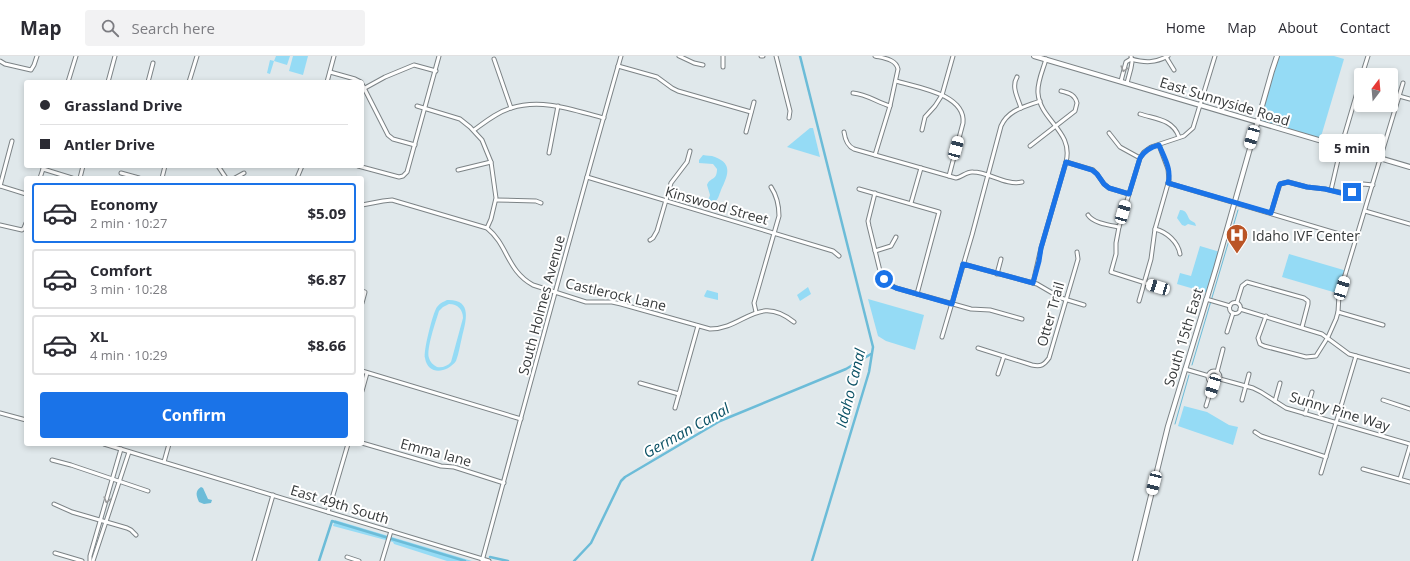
<!DOCTYPE html>
<meta charset="utf-8">
<style>
body{margin:0;font-family:"Open Sans",sans-serif;background:#f2f2f3;color:#2b2b33;height:100vh;display:flex;flex-direction:column;font-size:15px;white-space:nowrap}
*{box-sizing:border-box;margin:0}
p{font-size:13px;color:#7c7c81}
.icon{flex:none;width:22px;height:22px;fill:none;stroke:currentColor;stroke-width:2;stroke-linecap:round;stroke-linejoin:round}
.map{position:relative;flex:1;overflow:hidden}
.details{position:absolute;left:24px;top:120px;width:340px;height:270px;display:flex;flex-direction:column;background:#fff;border-radius:4px;box-shadow:0 2px 6px #0003}
.details>*{flex:none}
.banner{position:absolute;left:24px;top:24px;width:340px;height:88px;border-radius:4px;box-shadow:0 2px 6px #0003;display:grid;align-content:center;height:88px;padding:0 16px;background:#fff}
.needle{width:26px;rotate:16deg}
.controls{position:absolute;left:1354px;top:12px;display:grid;gap:8px}
.controls a{display:grid;place-items:center;width:44px;height:44px;border-radius:4px;background:#fff;box-shadow:0 2px 6px #0003;font-size:20px}
.end{position:absolute;width:18px;height:18px;margin:-9px;border:5px solid #1a73e8;background:#fff;box-shadow:0 0 0 2px #fff}
.from{border-radius:50%}
.bubble{position:absolute;height:28px;border-radius:4px;background:#fff;box-shadow:0 2px 6px #0003;font-size:13px;font-weight:700;line-height:28px;text-align:center}
.car{position:absolute;width:12px;height:24px;margin:-12px -6px;border-radius:5px;box-shadow:0 0 3px 1px #0007;background:linear-gradient(#fff 24%,#345 0 40%,#fff 0 76%,#345 0 86%,#fff 0)}
.banner b{display:flex;align-items:center;gap:14px;height:38px;font-size:15px}
.banner b+b{border-top:1px solid #e1e1e2}
.banner i{width:10px;height:10px;background:#2b2b33}
ul{padding:7px 0 0;list-style:none}
li{display:flex;align-items:center;gap:12px;height:60px;margin:0 8px 6px;padding:0 8px;border:2px solid #e1e1e2;border-radius:4px}
li div{flex:1}
li b{display:block;font-size:15px}
li em{font-style:normal;font-weight:700}
li.current{border-color:#1a73e8}
li>.icon{width:36px;height:36px;stroke-width:1.5}
.primary-button{display:flex;gap:8px;margin-top:auto;padding:8px 16px}
.primary-button a{flex:1;height:46px;border-radius:4px;background:#1a73e8;color:#fff;font-size:16px;font-weight:700;line-height:46px;text-align:center}
header{display:flex;align-items:center;gap:24px;box-sizing:border-box;height:56px;padding:0 20px;background:#fff;border-bottom:1px solid #e1e1e2}
header strong{font-size:19px}
nav{display:flex;gap:22px;margin-inline-start:auto;font-size:14px}
.search{width:280px;height:36px;background:#f2f2f3;display:flex;align-items:center;gap:10px;box-sizing:border-box;padding:0 14px;border-radius:4px;color:#7c7c81;font-size:15px}
.map>svg:first-child{display:block}
.green{fill:#95dbf5;fill-rule:evenodd}
.water{fill:#6cbcd8}
.lines{fill:none;stroke-linecap:round;stroke-linejoin:round}
.stream{stroke:#6cbcd8;stroke-width:1}
.canal{stroke:#6cbcd8;stroke-width:2.5}
.minor-casing{stroke:#7c8386;stroke-width:5}
.major-casing{stroke:#7c8386;stroke-width:6}
.minor{stroke:#fff;stroke-width:3}
.major{stroke:#fff;stroke-width:4}
.oneway{stroke:#9b9c9d}
.route{stroke:#1a73e8;stroke-width:5}
.labels{text-anchor:middle;dominant-baseline:central;stroke-width:4;stroke-linejoin:round;paint-order:stroke}
.street-label{font-size:14px;fill:#373a3b;stroke:#fff}
.poi-label{font-size:14px;fill:#373a3b;stroke:#fff;text-anchor:start}
.water-label{font-size:15px;font-style:italic;fill:#0b5165;stroke:#fff}
</style>
<header>
<strong>Map</strong>
<div class="search"><svg class="icon" aria-label="search" viewBox="0 0 24 24"><circle cx="10" cy="10" r="6"/><path d="M15 15l6 6"/></svg>Search here</div>
<nav><a>Home</a><a>Map</a><a>About</a><a>Contact</a></nav>
</header>
<div class="map">
<svg width="1410" height="505" viewBox="0 0 1410 505">
<rect width="100%" height="100%" fill="#e0e8eb"/>
<!-- green -->
<g class="green">
<path d="M276,0H290L287,9L274,5L270,18L267,17L270,4L274,5Z"/>
<path d="M293,0H308L303,19L289,15Z"/>
<path d="M1278,0H1334L1344,3L1320,84L1257,65Z"/>
<path d="M810,72H813L820,101L787,91Z"/>
<path d="M703,99C707,100 711,99 715,101C734,108 727,121 721,134C719,139 718,145 713,147C707,151 701,148 695,145L697,143L705,144L709,142L710,139L707,129C710,121 717,125 717,113L713,108L699,107V104Z"/>
<path d="M1180,154C1187,154 1187,160 1190,164L1195,167L1196,170L1188,168L1185,170L1182,169L1177,162Z"/>
<path d="M1200,190L1220,196L1208,237L1177,228L1180,217L1191,220Z"/>
<path d="M1289,198L1347,215L1340,238L1282,221Z"/>
<path d="M808,231L811,238L800,245L797,239Z"/>
<path d="M707,234L718,237V244L705,241L704,240Z"/>
<path d="M868,243L924,259L915,294L886,285L878,280Z"/>
<path d="M447,244C473,243 466,265 462,281C460,289 459,297 456,305C447,317 428,320 425,302C423,296 433,256 437,251C440,247 443,246 447,244ZM449,248C458,248 463,254 463,262L451,306C448,310 442,312 437,311C433,309 430,306 429,302C426,293 436,265 439,255L443,251Z"/>
<path d="M1184,350L1207,356L1229,369L1238,371L1233,389L1178,370Z"/>
<path d="M335,464L472,505H447L394,488L393,486L333,470Z"/>
</g>
<!-- water -->
<path class="water" d="M201,431L203,432L208,443L212,444L211,447L204,448L199,446C196,439 195,435 201,431Z"/>
<g class="lines">
<!-- stream -->
<g class="stream">
<path d="M1192,309L1238,154"/>
<path d="M1175,368L1189,319"/>
</g>
<!-- canal -->
<g class="canal">
<path d="M800,0L873,291L869,316L812,505"/>
<path d="M490,501L508,505"/>
<path d="M319,505L332,465L465,505"/>
<path d="M574,505L591,487L621,425L625,421L720,365L846,313L871,298"/>
</g>
<!-- minor casing -->
<g class="minor-casing">
<g id="minor">
<path d="M679,0L694,7L703,9"/>
<path d="M761,0H763"/>
<path d="M776,0L790,55L789,62"/>
<path d="M875,0C883,2 896,3 898,13L890,50L875,99"/>
<path d="M1166,1L1174,14"/>
<path d="M494,3L511,52"/>
<path d="M1131,3C1145,7 1155,7 1168,0"/>
<path d="M0,5L5,8L31,14L34,9L37,0"/>
<path d="M618,10L657,21L672,32L678,35L751,56"/>
<path d="M723,11V0"/>
<path d="M330,16L355,23L361,26"/>
<path d="M1362,19L1368,0"/>
<path d="M1017,21C1011,31 1018,42 1021,52"/>
<path d="M896,25C916,31 966,38 963,67L949,120"/>
<path d="M1121,25L1126,6L1131,3"/>
<path d="M68,26L76,0"/>
<path d="M108,26L115,0"/>
<path d="M148,26L153,7"/>
<path d="M189,26L197,0"/>
<path d="M327,26L334,0"/>
<path d="M1127,27L1131,12L1132,6L1131,0"/>
<path d="M362,28L388,79L393,83L415,89"/>
<path d="M365,32L385,21L414,9L436,15"/>
<path d="M853,37C866,38 877,46 890,50"/>
<path d="M1399,40L1410,43"/>
<path d="M417,50L460,63L470,71L482,84L491,106L496,142L491,163L487,172"/>
<path d="M1140,58C1155,63 1173,63 1179,81"/>
<path d="M474,74C485,66 497,56 511,52C542,42 573,54 604,62"/>
<path d="M922,74L925,61L935,50L942,39L953,0"/>
<path d="M746,76L754,46"/>
<path d="M844,76C845,83 847,90 854,93L956,122C962,121 967,115 973,116C989,116 1006,130 1022,126"/>
<path d="M1109,77L1120,91L1140,102"/>
<path d="M1030,90L1075,55L1077,47C1075,39 1070,37 1061,35"/>
<path d="M549,97L558,50"/>
<path d="M1066,106L1093,114L1097,118L1104,128L1109,132L1129,138"/>
<path d="M218,110L226,122"/>
<path d="M358,110L399,121L403,120L407,116L439,0"/>
<path d="M43,113L72,122"/>
<path d="M458,114L491,106"/>
<path d="M121,117L139,122"/>
<path d="M587,121L833,195L839,200"/>
<path d="M40,122L44,110"/>
<path d="M80,122L83,110"/>
<path d="M162,122L165,110"/>
<path d="M235,122L244,117"/>
<path d="M297,122L302,110"/>
<path d="M1168,127L1356,183"/>
<path d="M0,130L12,85"/>
<path d="M0,130L26,138"/>
<path d="M859,133L939,156L917,238"/>
<path d="M1331,134L1341,91L1361,23"/>
<path d="M875,137L868,165L869,170L881,219L887,226L896,232L971,253L990,254L1022,263"/>
<path d="M496,144L536,145L541,147"/>
<path d="M911,147L921,112"/>
<path d="M362,149L383,145L392,144L487,172C508,189 507,215 533,229L586,246H612L621,248L710,273C744,273 758,237 794,266"/>
<path d="M1365,155L1410,168"/>
<path d="M1271,157L1279,131L1280,128L1288,126L1307,131L1325,133L1348,138L1363,128L1373,129"/>
<path d="M1088,159C1093,167 1109,169 1119,171"/>
<path d="M0,169L22,174L24,172L26,167"/>
<path d="M1155,173C1167,176 1178,186 1180,198"/>
<path d="M650,184L653,182L657,175L671,127L687,106L690,95"/>
<path d="M875,195L891,190L896,181"/>
<path d="M963,208L1037,228L1061,242L1084,249"/>
<path d="M997,218L1001,203"/>
<path d="M1033,227L1041,192L1066,106C1074,75 1040,65 1038,37C1037,26 1043,14 1046,3"/>
<path d="M1158,231L1111,216L1116,198V187L1119,171L1140,102L1144,96L1151,91L1184,80L1193,72L1215,0"/>
<path d="M362,235L365,236L362,247"/>
<path d="M1206,243L1230,250"/>
<path d="M1139,245L1151,203L1155,173L1169,124L1168,113L1159,89"/>
<path d="M1237,246L1242,230L1247,226L1304,242L1308,245V248L1302,271"/>
<circle cx="1235" cy="252" r="5.5"/>
<path d="M1240,253L1322,278L1349,298L1410,315"/>
<path d="M756,256L754,247L779,160C779,149 777,140 771,131"/>
<path d="M1338,256L1383,269"/>
<path d="M1266,260L1258,282L1260,288L1264,290L1306,301L1316,300L1328,281L1336,263L1338,256L1339,239L1403,27"/>
<path d="M1227,276L1233,257"/>
<path d="M942,281L972,179L1001,70C1008,54 1024,51 1040,45"/>
<path d="M978,292L1032,309C1041,311 1044,309 1049,302L1076,210L1078,203L1077,196"/>
<path d="M1185,313L1209,320"/>
<path d="M362,315L521,363"/>
<circle cx="1214" cy="321" r="6"/>
<path d="M1217,316L1223,293"/>
<path d="M998,318L1004,300"/>
<path d="M1220,323L1253,332L1261,336L1286,352L1410,388"/>
<path d="M640,327L679,338"/>
<path d="M362,335L367,317"/>
<path d="M1242,344L1249,318"/>
<path d="M1383,344L1410,353"/>
<path d="M1275,345L1280,327"/>
<path d="M1206,350L1213,327"/>
<path d="M675,352L698,270"/>
<path d="M0,357L26,364"/>
<path d="M1305,358L1312,336"/>
<path d="M1255,376L1261,380L1326,401"/>
<path d="M362,387L441,410L454,411L504,427"/>
<path d="M104,388L489,505"/>
<path d="M52,404L71,409L148,435"/>
<path d="M164,406L169,388"/>
<path d="M1363,413L1410,426"/>
<path d="M1321,417L1356,300"/>
<path d="M1400,423L1410,390"/>
<path d="M54,448L72,456L127,472L131,474L136,479"/>
<path d="M328,456L348,388"/>
<path d="M55,497L82,505"/>
<path d="M347,501L359,505"/>
<path d="M90,505V500L121,393"/>
<path d="M93,505L129,396"/>
<path d="M254,505L273,439"/>
<path d="M382,505L391,475"/>
<path d="M482,505C528,336 573,168 621,0"/>
</g>
</g>
<!-- major casing -->
<g class="major-casing">
<g id="major">
<path d="M1034,0L1410,111"/>
<path d="M1135,505L1168,370L1216,212L1272,15L1277,0"/>
</g>
</g>
<!-- minor -->
<use href="#minor" class="minor"/>
<!-- major -->
<use href="#major" class="major"/>
</g>
<!-- one-way arrows -->
<defs><path id="oneway-chevron" d="M-2-3.5L2.5 0L-2 3.5" fill="none" stroke-width="1.6" stroke-linecap="round" stroke-linejoin="round"/></defs>
<g class="oneway">
<use href="#oneway-chevron" transform="translate(1124 13) rotate(106)"/>
<use href="#oneway-chevron" transform="translate(107 444) rotate(106)"/>
</g>
<g class="lines">
<!-- route -->
<path class="route" d="M884,223L891,230L896,232L952,248L963,208L1033,227L1039,205L1041,192L1066,106L1092,114L1097,118L1104,128L1109,132L1129,138L1140,102C1145,94 1151,91 1159,89C1164,101 1172,114 1168,127L1271,157L1279,130L1280,128L1288,126L1307,131L1325,133L1345,138L1352,136"/>
</g>
<!-- icons -->
<defs>
<g id="hospital-pin" transform="scale(1.15)"><path d="M0 17L-7.5 6A9.5 9.5 0 1 1 7.5 6Z" fill="#ba5526" stroke="#fff"/><path d="M-5-5h3v3.5h4V-5h3V5h-3V1.5h-4V5h-3Z" fill="#fff"/></g>
</defs>
<g fill-rule="evenodd">
<use href="#hospital-pin" x="1237" y="179"/>
</g>
<g class="labels">
<!-- street labels -->
<g class="street-label">
<text transform="translate(1225 45) rotate(17)">East Sunnyside Road</text>
<text transform="translate(717 149) rotate(16)">Kinswood Street</text>
<text transform="translate(616 238) rotate(13)">Castlerock Lane</text>
<text transform="translate(541 249) rotate(-75)">South Holmes Avenue</text>
<text transform="translate(1050 258) rotate(-74)">Otter Trail</text>
<text transform="translate(1183 281) rotate(-73)">South 15th East</text>
<text transform="translate(1340 355) rotate(17)">Sunny Pine Way</text>
<text transform="translate(436 396) rotate(15)">Emma lane</text>
<text transform="translate(340 448) rotate(17)">East 49th South</text>
</g>
<!-- poi labels -->
<g class="poi-label">
<text x="1252" y="179">Idaho IVF Center</text>
</g>
<!-- water labels -->
<g class="water-label">
<text transform="translate(850 332) rotate(-76)">Idaho Canal</text>
<text transform="translate(686 374) rotate(-29)">German Canal</text>
</g>
</g>
</svg>
<div class="controls">
<a><svg class="needle" viewBox="-14 -14 28 28"><path d="M0-13l5 13h-10z" fill="#e53935"/><path d="M0 13l5-13h-10z" fill="#7c7c81"/></svg></a>
</div>
<i class="end from" style="left:884px;top:223px"></i>
<i class="end" style="left:1352px;top:136px"></i>
<div class="bubble" style="left:1319px;top:78px;width:66px">5 min</div>
<i class="car" style="left:1252px;top:81px;rotate:196deg"></i>
<i class="car" style="left:956px;top:92px;rotate:15deg"></i>
<i class="car" style="left:1123px;top:156px;rotate:16deg"></i>
<i class="car" style="left:1158px;top:231px;rotate:287deg"></i>
<i class="car" style="left:1342px;top:232px;rotate:17deg"></i>
<i class="car" style="left:1213px;top:330px;rotate:197deg"></i>
<i class="car" style="left:1154px;top:427px;rotate:194deg"></i>
<div class="banner">
<b><i class="from"></i>Grassland Drive</b>
<b><i></i>Antler Drive</b>
</div>
<section class="details">
<ul>
<li class="current"><svg class="icon" aria-label="car" viewBox="0 0 24 24"><path d="M5 17H2v-5l4-1 3-4h7l3 4 3 1v5h-3M9 17h6M6 11h13"/><circle cx="7" cy="17" r="2"/><circle cx="17" cy="17" r="2"/></svg><div><b>Economy</b><p>2 min · 10:27</p></div><em>$5.09</em></li>
<li><svg class="icon" aria-label="car" viewBox="0 0 24 24"><path d="M5 17H2v-5l4-1 3-4h7l3 4 3 1v5h-3M9 17h6M6 11h13"/><circle cx="7" cy="17" r="2"/><circle cx="17" cy="17" r="2"/></svg><div><b>Comfort</b><p>3 min · 10:28</p></div><em>$6.87</em></li>
<li><svg class="icon" aria-label="car" viewBox="0 0 24 24"><path d="M5 17H2v-5l4-1 3-4h7l3 4 3 1v5h-3M9 17h6M6 11h13"/><circle cx="7" cy="17" r="2"/><circle cx="17" cy="17" r="2"/></svg><div><b>XL</b><p>4 min · 10:29</p></div><em>$8.66</em></li>
</ul>
<div class="primary-button"><a>Confirm</a></div>
</section>
</div>
